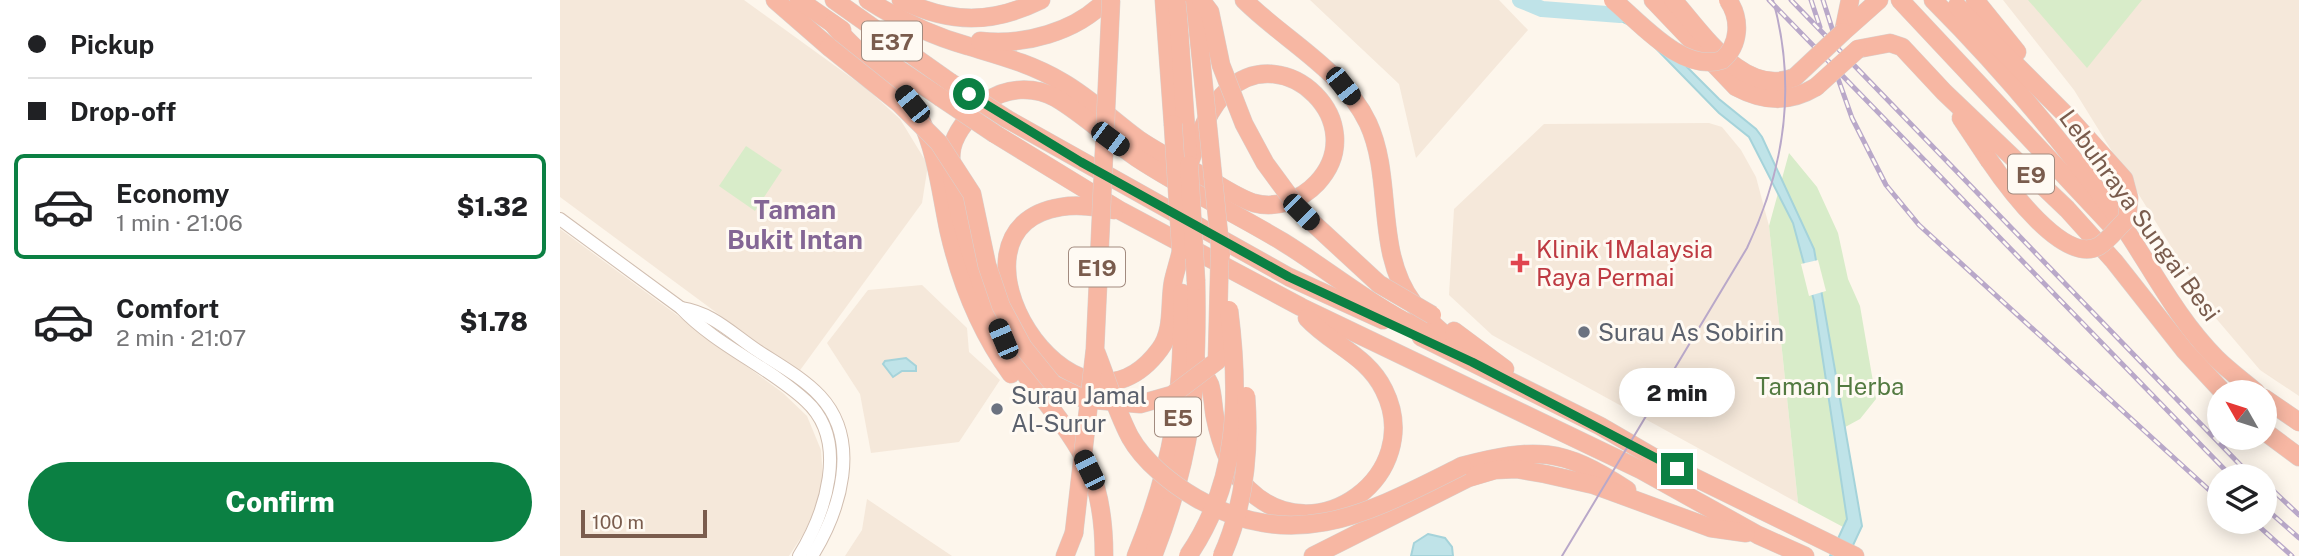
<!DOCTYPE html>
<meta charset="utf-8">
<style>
body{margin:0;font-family:"Public Sans",sans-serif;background:#f2f2f2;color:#202124;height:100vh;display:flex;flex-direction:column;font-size:26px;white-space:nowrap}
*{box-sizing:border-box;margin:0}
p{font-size:23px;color:#757577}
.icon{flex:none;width:38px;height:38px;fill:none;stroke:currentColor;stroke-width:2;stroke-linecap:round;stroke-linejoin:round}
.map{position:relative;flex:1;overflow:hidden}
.side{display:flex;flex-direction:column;background:#fff;width:560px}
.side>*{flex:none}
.guide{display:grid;align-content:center;height:154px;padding:0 28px;background:#fff}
.needle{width:46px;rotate:309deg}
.fabs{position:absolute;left:1647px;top:380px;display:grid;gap:14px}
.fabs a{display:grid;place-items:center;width:70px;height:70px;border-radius:50%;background:#fff;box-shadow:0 4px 18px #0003;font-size:35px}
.scale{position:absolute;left:21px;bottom:18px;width:126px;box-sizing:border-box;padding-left:7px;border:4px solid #7a5c4d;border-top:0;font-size:19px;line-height:24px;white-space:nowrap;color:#7a5c4d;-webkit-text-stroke:5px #fffaf3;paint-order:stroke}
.end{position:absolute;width:32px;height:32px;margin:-16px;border:9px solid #0b8043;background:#fff;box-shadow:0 0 0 4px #fff}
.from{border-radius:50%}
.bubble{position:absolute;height:49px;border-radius:24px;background:#fff;box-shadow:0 4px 18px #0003;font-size:23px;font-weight:800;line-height:49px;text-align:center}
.car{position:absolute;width:21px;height:42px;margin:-21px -10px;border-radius:9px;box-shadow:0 0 5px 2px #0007;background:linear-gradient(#222 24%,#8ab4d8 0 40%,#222 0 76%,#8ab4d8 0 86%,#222 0)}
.guide b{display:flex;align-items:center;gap:24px;height:66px;font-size:26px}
.guide b+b{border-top:2px solid #e0e0e0}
.guide i{width:18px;height:18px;background:#202124}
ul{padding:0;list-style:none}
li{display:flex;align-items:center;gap:21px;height:105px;margin:0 14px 10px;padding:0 14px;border:4px solid transparent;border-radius:10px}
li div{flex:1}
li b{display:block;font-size:26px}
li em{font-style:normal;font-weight:800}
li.current{border-color:#0b8043}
li>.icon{width:63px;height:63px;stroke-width:1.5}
.primary-button{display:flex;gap:14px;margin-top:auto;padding:14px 28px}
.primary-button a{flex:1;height:80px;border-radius:42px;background:#0b8043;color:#fff;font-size:28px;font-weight:800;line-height:80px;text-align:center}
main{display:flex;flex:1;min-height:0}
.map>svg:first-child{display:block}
.residential{fill:#f5e8da}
.green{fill:#d8ecc9}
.water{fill:#bfe3e8;stroke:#a5d3da;stroke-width:2}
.pier{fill:#fdf6ec}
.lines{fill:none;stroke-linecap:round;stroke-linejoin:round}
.river{stroke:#bfe3e8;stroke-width:16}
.minor-casing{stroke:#d1beb0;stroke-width:14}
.highway-casing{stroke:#dad1cd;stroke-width:19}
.minor{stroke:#fff;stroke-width:12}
.highway{stroke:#f7b7a3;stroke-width:18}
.tram{stroke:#b9a8c9;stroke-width:2}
.rail-casing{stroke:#b9a8c9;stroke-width:5}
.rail{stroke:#fffaf3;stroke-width:2.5;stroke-dasharray:8;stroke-linecap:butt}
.highway-bridge-casing{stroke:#dad1cd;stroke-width:19;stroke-linecap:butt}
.highway-bridge{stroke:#f7b7a3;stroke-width:18}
.route{stroke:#0b8043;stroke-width:9}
.health-dot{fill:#e0444e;stroke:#fffaf3;stroke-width:2.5}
.worship-dot{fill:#6b7280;stroke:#fffaf3;stroke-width:2.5}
.labels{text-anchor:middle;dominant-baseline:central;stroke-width:6;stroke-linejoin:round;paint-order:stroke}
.shield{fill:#fffaf3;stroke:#a28b7f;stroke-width:2}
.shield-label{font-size:23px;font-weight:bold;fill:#7a5c4d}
.street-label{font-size:24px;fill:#7a5c4d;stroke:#fffaf3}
.health-label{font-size:24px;fill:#be3a42;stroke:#fffaf3;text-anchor:start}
.worship-label{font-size:24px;fill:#5b616d;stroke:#fffaf3;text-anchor:start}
.park-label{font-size:24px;fill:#537a41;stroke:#fffaf3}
.neighbourhood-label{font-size:26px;font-weight:bold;fill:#846695;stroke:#fffaf3}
</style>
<main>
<section class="side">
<div class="guide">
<b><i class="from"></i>Pickup</b>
<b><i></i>Drop-off</b>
</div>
<ul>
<li class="current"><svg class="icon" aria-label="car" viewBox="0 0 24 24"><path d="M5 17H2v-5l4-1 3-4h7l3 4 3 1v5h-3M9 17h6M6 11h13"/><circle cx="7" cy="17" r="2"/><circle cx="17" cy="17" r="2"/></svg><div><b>Economy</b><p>1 min · 21:06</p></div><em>$1.32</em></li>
<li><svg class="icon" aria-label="car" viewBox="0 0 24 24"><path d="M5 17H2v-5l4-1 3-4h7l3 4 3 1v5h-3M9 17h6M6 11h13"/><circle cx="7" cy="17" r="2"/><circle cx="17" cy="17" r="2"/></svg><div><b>Comfort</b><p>2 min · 21:07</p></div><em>$1.78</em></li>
</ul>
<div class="primary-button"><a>Confirm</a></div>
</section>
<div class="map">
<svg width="1739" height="556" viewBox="0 0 1739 556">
<rect width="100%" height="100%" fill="#fdf6ec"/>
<!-- residential -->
<g class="residential">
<path d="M0,0H184L307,89L340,119L368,165L362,203L238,373L0,197Z"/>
<path d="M750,0H939L968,30L856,158L839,84Z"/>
<path d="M1443,0H1739V396L1700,370L1654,316L1514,90Z"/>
<path d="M1149,123L1162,127L1181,150L1196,177L1209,226L1238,503L932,335L889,295L894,209L984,124Z"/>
<path d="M0,229L223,393L247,416L261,450L263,479L258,502L244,533L229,556H0Z"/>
<path d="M362,285L407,328L409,352L440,380L399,442L311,453L300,394L267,343L308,290Z"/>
<path d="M307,499L392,556H285L302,530Z"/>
</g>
<!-- green -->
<g class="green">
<path d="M1468,0H1582L1527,68Z"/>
<path d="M186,146L222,170L195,211L159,186Z"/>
<path d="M1229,153L1257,187L1278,233L1288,279L1300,306L1316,399L1300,419L1276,432L1287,519L1285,528L1238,503L1209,226Z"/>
</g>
<!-- water -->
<g class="water">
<path d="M1041,11H1055L1113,53L1159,99L1196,129L1202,137L1254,249L1302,526L1288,556H1270L1287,519L1254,301L1233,223L1189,137L1159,113L1076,28L1061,21L1041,19Z"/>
<path d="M346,358L356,366V371H342L333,377L323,364L325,361Z"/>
<path d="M868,534L885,538L892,547L893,556H851L854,543Z"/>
</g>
<!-- pier -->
<path class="pier" d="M1258,260L1266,291L1249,296L1241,264Z"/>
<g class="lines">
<!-- river -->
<path class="river" d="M960,0L982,9L1060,15"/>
<!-- minor casing -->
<g class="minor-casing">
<g id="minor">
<path d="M0,219L121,308C157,346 208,366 246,401C290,441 265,514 239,556"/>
<path d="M121,308C152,313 169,331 195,349C216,363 242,377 260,396C302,441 280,511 252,556"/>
</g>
</g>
<!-- highway casing -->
<g class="highway-casing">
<g id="highway">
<path d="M215,0L269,47"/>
<path d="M239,0L282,30"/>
<path d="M274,0L390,82"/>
<path d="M308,0C339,20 372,36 408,46C441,56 472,64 502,82C530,98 552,120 578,139C600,154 624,166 647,178C662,187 678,198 694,203C717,209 741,200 757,183C813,123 725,38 668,90C647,109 638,139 629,165"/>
<path d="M341,0C391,24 432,24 481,0"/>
<path d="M604,0L613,124"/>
<path d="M617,0L628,158"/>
<path d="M684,0C724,40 783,70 808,123C834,179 814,251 853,303C866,321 887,335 902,351"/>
<path d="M1093,0L1176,87C1204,102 1229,103 1256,87"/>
<path d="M1113,0C1142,32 1184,99 1235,77"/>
<path d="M1340,0L1550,224"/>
<path d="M1373,0C1438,65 1498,136 1552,210C1587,258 1613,315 1656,358C1668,370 1683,381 1696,392"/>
<path d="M1415,0L1457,52"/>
<path d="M1397,6L1510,119"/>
<path d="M273,24C300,59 340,79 360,118C377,153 381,195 389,232C401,284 420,331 451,374"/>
<path d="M1284,29L1290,0"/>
<path d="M1283,32L1319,0"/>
<path d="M420,41C463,46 516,32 546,0"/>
<path d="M1298,49L1330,43L1342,47L1384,92L1507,209L1554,261L1625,351L1663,392"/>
<path d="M316,54L380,97"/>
<path d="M1401,118L1429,160"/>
<path d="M447,119L729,277L823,320"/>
<path d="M435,134L561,211L741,307L1081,470L1198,535L1245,556"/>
<path d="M554,210C536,207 518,204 501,207C367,228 513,468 600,349C614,330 609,304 613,282C615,272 619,261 621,251"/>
<path d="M894,331L945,369"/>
<path d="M861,337L1040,426L1095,458L1295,556"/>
<path d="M637,362C641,369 646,377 650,385C653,395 653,407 655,417C660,442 670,470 688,489C756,556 866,474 824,390C807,355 772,345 747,318"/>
<path d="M1704,398L1739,422"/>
<path d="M1704,431L1739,457"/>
<path d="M902,466C975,447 1002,447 1067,490"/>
<path d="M505,556L514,533"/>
<path d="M544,556C544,526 541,496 529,468C510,426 475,393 452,354C430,318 384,189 392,148C396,130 412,113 426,102C446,87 474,86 496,98C525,115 549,139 577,158C624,189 675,213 723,242C768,270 809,304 857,328L872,342"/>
<path d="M576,556C614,463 624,393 622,293"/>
<path d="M593,556C633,454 638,389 636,281"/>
<path d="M753,556L908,478L935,470L956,469L985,474L1034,485L1151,528L1186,533"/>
</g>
</g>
<!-- minor -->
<use href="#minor" class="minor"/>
<!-- highway -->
<use href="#highway" class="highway"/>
<!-- tram -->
<path class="tram" d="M1002,556L1187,248C1225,168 1237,86 1213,0"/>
<!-- rail casing -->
<g class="rail-casing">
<g id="rail">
<path d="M1209,0L1671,476"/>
<path d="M1231,0L1691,476"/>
<path d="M1251,0L1260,27"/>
<path d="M1263,0L1278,47"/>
<path d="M1275,70L1292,118L1326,185L1359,225L1659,499"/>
<path d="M1704,482L1739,515"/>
<path d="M1704,507L1739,538"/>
<path d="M1694,522L1732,556"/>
</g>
</g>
<!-- rail -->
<use href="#rail" class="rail"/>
<!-- highway-bridge casing -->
<g class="highway-bridge-casing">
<g id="highway-bridge">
<path d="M635,0L661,255"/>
<path d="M641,0L650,12L661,65L684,124L705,163L741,212L819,284L872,315"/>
<path d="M1053,0C1081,23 1122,73 1162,60C1180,45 1181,19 1168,0"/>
<path d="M269,47L339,103L379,143L412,194L427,265L441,306L463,347L493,384L524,399L580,404L612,395L657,361L660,244"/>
<path d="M1235,77L1283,32"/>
<path d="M390,82L447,119"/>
<path d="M1256,87L1298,49"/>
<path d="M380,97L435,134"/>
<path d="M613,124L621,251"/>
<path d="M1429,160C1446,185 1504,266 1539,246C1549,240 1558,227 1567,219L1569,198L1564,179L1510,119"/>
<path d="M629,165L636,281"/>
<path d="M536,352C547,380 556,410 570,437C584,462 612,484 636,498C736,555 810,512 902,466"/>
<path d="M514,533L535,349L551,0"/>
<path d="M628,556C679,482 680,396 669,310"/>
<path d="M662,556C685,505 690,450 686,396"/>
</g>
</g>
<!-- highway-bridge -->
<use href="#highway-bridge" class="highway-bridge"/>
</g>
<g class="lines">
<!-- route -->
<path class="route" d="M409,94L521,162L729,277L912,362L1117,469"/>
</g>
<!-- markers -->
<path class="health-dot" d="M956.5 252.5h7v7h7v7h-7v7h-7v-7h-7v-7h7z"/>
<g class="worship-dot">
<circle cx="1024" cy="332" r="7"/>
<circle cx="437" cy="409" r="7"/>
</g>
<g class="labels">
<!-- shield labels -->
<g class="shield">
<rect x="302" y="21.5" width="60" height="39" rx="5"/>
<rect x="1448" y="154.5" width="46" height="39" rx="5"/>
<rect x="509" y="247.5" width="56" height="39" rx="5"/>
<rect x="595" y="397.5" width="46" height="39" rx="5"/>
</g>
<g class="shield-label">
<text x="332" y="41">E37</text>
<text x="1471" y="174">E9</text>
<text x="537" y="267">E19</text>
<text x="618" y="417">E5</text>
</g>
<!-- street labels -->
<g class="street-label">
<text transform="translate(1580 215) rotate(54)">Lebuhraya Sungai Besi</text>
</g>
<!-- health labels -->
<g class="health-label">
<text x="976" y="249">Klinik 1Malaysia<tspan x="976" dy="28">Raya Permai</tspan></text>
</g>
<!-- worship labels -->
<g class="worship-label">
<text x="1038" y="332">Surau As Sobirin</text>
<text x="451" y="395">Surau Jamal<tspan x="451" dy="28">Al-Surur</tspan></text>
</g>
<!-- park labels -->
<g class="park-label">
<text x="1270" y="386">Taman Herba</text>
</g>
<!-- neighbourhood labels -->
<g class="neighbourhood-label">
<text x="235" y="209">Taman<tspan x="235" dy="30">Bukit Intan</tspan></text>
</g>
</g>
</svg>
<div class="fabs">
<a><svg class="needle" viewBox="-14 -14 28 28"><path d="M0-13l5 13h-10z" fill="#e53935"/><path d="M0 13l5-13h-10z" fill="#757577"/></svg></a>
<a><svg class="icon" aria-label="layers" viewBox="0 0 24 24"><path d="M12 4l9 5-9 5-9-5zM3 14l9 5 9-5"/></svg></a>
</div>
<div class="scale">100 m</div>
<i class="end from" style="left:409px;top:94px"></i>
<i class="end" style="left:1117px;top:469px"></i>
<div class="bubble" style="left:1059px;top:368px;width:116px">2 min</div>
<i class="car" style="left:783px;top:86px;rotate:142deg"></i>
<i class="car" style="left:352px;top:104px;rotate:321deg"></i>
<i class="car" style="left:550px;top:139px;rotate:127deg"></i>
<i class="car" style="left:741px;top:212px;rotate:135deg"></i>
<i class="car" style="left:443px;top:339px;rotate:337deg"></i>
<i class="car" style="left:529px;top:470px;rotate:334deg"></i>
</div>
</main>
